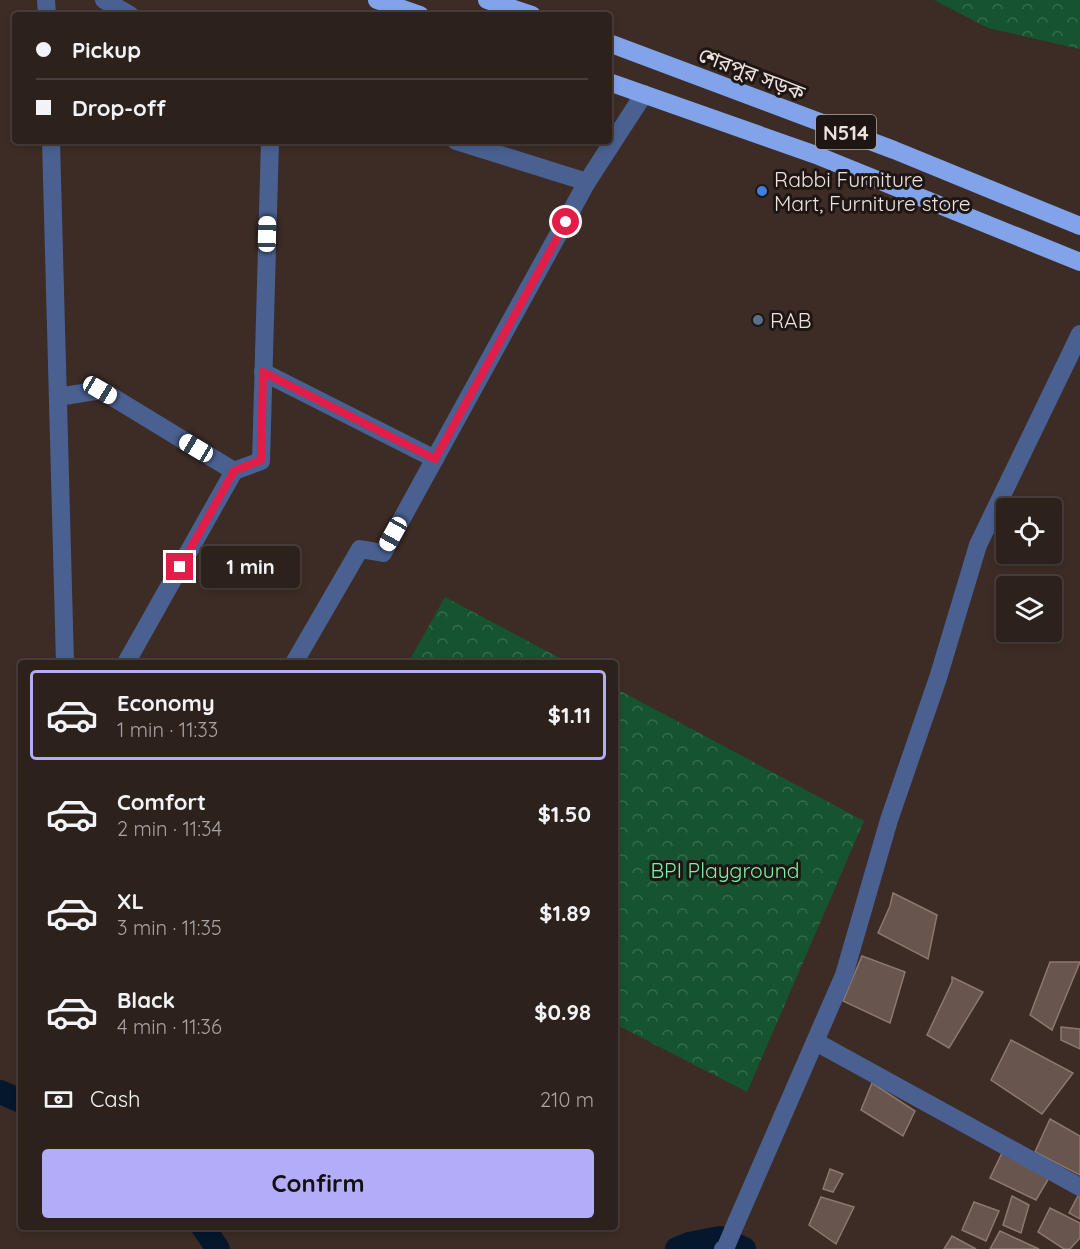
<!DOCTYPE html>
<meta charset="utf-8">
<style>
body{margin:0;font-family:Quicksand,"Noto Sans Bengali",sans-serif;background:#392e29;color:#f1f3f6;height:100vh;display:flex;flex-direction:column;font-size:22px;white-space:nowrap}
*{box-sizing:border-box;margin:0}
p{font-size:20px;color:#a7a3a3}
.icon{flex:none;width:33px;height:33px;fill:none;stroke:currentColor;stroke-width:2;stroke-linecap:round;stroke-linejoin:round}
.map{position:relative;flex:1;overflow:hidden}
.sheet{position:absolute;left:18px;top:660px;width:600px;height:570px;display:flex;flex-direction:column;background:#2d211c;border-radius:6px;box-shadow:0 3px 9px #0003,0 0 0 2px #483e3b}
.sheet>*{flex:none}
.hud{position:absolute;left:12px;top:12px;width:600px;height:132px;border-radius:6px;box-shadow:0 3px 9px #0003,0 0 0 2px #483e3b;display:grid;align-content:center;height:132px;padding:0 24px;background:#2d211c}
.fabs{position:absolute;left:996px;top:498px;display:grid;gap:12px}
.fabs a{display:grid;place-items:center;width:66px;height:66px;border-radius:6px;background:#2d211c;box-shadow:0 3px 9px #0003,0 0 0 2px #483e3b;font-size:30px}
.end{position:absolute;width:27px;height:27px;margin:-14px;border:8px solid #e11d48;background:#fff;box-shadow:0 0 0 3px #fff}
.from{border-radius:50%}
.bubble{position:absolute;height:42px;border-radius:6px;background:#2d211c;box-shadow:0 3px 9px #0003,0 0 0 2px #483e3b;font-size:20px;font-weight:700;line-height:42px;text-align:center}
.car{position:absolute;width:18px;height:36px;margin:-18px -9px;border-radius:8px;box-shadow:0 0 4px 2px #0007;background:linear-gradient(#fff 24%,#345 0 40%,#fff 0 76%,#345 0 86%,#fff 0)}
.hud b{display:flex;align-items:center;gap:21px;height:57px;font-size:22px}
.hud b+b{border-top:2px solid #483e3b}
.hud i{width:15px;height:15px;background:#f1f3f6}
ul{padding:10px 0 0;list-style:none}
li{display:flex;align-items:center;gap:18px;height:90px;margin:0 12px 9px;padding:0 12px;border:3px solid transparent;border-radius:6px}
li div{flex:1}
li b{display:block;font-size:22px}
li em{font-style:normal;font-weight:700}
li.current{border-color:#b3adf9}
li>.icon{width:54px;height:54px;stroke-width:1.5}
.pay{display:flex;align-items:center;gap:15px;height:66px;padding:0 24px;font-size:22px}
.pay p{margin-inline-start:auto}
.action{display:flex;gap:12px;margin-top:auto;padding:12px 24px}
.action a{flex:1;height:69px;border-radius:6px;background:#b3adf9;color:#111;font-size:24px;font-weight:700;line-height:69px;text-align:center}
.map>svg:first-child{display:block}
.park{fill:url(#park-crowns)}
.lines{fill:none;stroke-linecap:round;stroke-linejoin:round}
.canal{stroke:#04172c;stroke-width:24}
.building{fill:#68564e;stroke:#8b7870;stroke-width:1.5}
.minor{stroke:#496091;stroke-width:18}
.highway{stroke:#80a3ea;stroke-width:18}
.route{stroke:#e11d48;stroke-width:8}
.shop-dot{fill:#3f7fe0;stroke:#1e1613;stroke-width:2}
.service-dot{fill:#5c6f8a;stroke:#1e1613;stroke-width:2}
.labels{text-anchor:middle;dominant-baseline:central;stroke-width:6;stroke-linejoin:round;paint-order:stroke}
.shield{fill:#1e1613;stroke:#aea5a0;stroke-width:1.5}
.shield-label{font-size:20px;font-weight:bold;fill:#ece2dd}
.street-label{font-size:21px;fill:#ece2dd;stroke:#1e1613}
.poi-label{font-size:21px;fill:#ece2dd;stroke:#1e1613;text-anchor:start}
.park-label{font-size:21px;fill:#76f3a7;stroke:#1e1613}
</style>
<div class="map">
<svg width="1080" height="1249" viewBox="0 0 1080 1249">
<defs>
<pattern id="park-crowns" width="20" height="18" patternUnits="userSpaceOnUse" patternTransform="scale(1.5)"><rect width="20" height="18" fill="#155331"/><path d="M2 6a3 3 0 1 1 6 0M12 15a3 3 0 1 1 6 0" fill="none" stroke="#376b4e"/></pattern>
</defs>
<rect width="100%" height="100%" fill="#3c2c25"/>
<!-- park -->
<g class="park">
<path d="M934,0H1080V49L988,28Z"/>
<path d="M445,597L569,663H408Z"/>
<path d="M615,688L864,821L747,1092L615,1024Z"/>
</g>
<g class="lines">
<!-- canal -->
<g class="canal">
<path d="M0,1092L21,1101"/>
<path d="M203,1227L218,1249"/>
<path d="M677,1249L689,1244L720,1238L744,1249"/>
</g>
</g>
<!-- building -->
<g class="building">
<path d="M893,893L937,915L928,959L878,933L890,906Z"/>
<path d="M862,956L905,972L890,1023L843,1001Z"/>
<path d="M1050,962H1080L1052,1030L1030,1015Z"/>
<path d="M952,977L983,992L949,1048L927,1035L952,982Z"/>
<path d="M1061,1027L1080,1029V1049L1061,1040Z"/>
<path d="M1011,1040L1073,1073L1042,1114L991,1080Z"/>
<path d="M872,1083L915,1111L903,1136L861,1110Z"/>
<path d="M1050,1119L1080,1136V1175L1035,1152Z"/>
<path d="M1002,1153L1050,1176L1036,1200L990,1178Z"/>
<path d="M830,1169L843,1174L833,1192L823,1189Z"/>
<path d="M1079,1194L1080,1195V1219L1069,1213Z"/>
<path d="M1012,1196L1029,1205L1021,1233L1003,1225Z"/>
<path d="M821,1197L854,1207L836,1244L809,1225Z"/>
<path d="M974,1202L999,1211L986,1241L962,1230Z"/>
<path d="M1050,1208L1080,1223V1238L1070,1249H1064L1038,1232Z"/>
<path d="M1000,1231L1039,1249H990Z"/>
<path d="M952,1236L976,1249H944Z"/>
</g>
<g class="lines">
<!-- minor -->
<g class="minor">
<path d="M46,0L47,15"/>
<path d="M104,0L130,15"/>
<path d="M51,141L65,663"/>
<path d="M456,141L587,182"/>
<path d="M263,372L435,459"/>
<path d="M58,397L101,390L234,471L126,663"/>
<path d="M234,471L261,461L270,141"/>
<path d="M294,663L360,549L383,553L587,182L644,94"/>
<path d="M816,1042L1080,1187"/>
<path d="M723,1249H725L736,1223L844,975L889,820L938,678L978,545L1080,334"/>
</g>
<!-- highway -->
<g class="highway">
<path d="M377,0L420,15"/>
<path d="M487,0L532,15"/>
<path d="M609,43L894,150L1080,226"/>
<path d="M609,82L816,155L1080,262"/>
</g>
</g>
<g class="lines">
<!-- route -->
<path class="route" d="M180,567L234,471L261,460L263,372L435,459L566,222"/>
</g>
<!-- markers -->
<circle class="shop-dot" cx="762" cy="191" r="6"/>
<circle class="service-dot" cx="758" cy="320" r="6"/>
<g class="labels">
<!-- shield labels -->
<rect class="shield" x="816" y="115" width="60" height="34" rx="4.5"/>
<g class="shield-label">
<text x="846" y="132">N514</text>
</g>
<!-- street labels -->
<g class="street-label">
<text transform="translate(752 73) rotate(21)">শেরপুর সড়ক</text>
</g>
<!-- poi labels -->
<g class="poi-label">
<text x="774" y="179">Rabbi Furniture<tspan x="774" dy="24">Mart, Furniture store</tspan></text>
<text x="770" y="320">RAB</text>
</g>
<!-- park labels -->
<g class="park-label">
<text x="725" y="870">BPI Playground</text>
</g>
</g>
</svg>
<div class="fabs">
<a><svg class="icon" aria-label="locate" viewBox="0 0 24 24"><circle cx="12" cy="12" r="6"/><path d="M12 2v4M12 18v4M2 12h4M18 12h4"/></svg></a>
<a><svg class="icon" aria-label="layers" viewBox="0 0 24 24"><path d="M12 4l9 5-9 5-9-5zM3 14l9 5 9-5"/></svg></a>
</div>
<i class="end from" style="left:566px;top:222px"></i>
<i class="end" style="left:180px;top:567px"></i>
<div class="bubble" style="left:201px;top:546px;width:99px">1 min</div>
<i class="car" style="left:267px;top:234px;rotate:1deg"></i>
<i class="car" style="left:100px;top:390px;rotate:121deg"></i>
<i class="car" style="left:196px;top:448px;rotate:301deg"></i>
<i class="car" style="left:393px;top:534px;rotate:209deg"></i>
<div class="hud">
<b><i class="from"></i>Pickup</b>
<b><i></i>Drop-off</b>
</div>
<section class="sheet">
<ul>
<li class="current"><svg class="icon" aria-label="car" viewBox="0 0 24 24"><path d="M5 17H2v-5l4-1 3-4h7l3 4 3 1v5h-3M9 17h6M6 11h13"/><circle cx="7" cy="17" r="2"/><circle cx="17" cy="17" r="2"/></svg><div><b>Economy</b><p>1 min · 11:33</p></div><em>$1.11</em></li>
<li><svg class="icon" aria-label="car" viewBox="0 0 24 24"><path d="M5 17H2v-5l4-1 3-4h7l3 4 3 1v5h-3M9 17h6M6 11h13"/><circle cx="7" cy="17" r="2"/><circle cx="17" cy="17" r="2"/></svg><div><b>Comfort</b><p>2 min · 11:34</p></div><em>$1.50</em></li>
<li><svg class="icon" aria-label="car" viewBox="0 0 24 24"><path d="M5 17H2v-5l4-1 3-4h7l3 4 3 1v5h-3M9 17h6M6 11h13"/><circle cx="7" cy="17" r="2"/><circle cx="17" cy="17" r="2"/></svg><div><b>XL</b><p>3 min · 11:35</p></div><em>$1.89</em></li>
<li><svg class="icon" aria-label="car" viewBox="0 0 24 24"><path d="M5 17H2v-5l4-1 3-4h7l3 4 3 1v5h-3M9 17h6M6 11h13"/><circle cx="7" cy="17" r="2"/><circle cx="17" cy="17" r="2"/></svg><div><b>Black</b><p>4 min · 11:36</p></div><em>$0.98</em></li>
</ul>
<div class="pay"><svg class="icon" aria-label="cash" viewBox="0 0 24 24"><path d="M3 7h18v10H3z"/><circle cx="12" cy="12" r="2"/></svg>Cash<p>210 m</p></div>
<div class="action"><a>Confirm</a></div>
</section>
</div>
